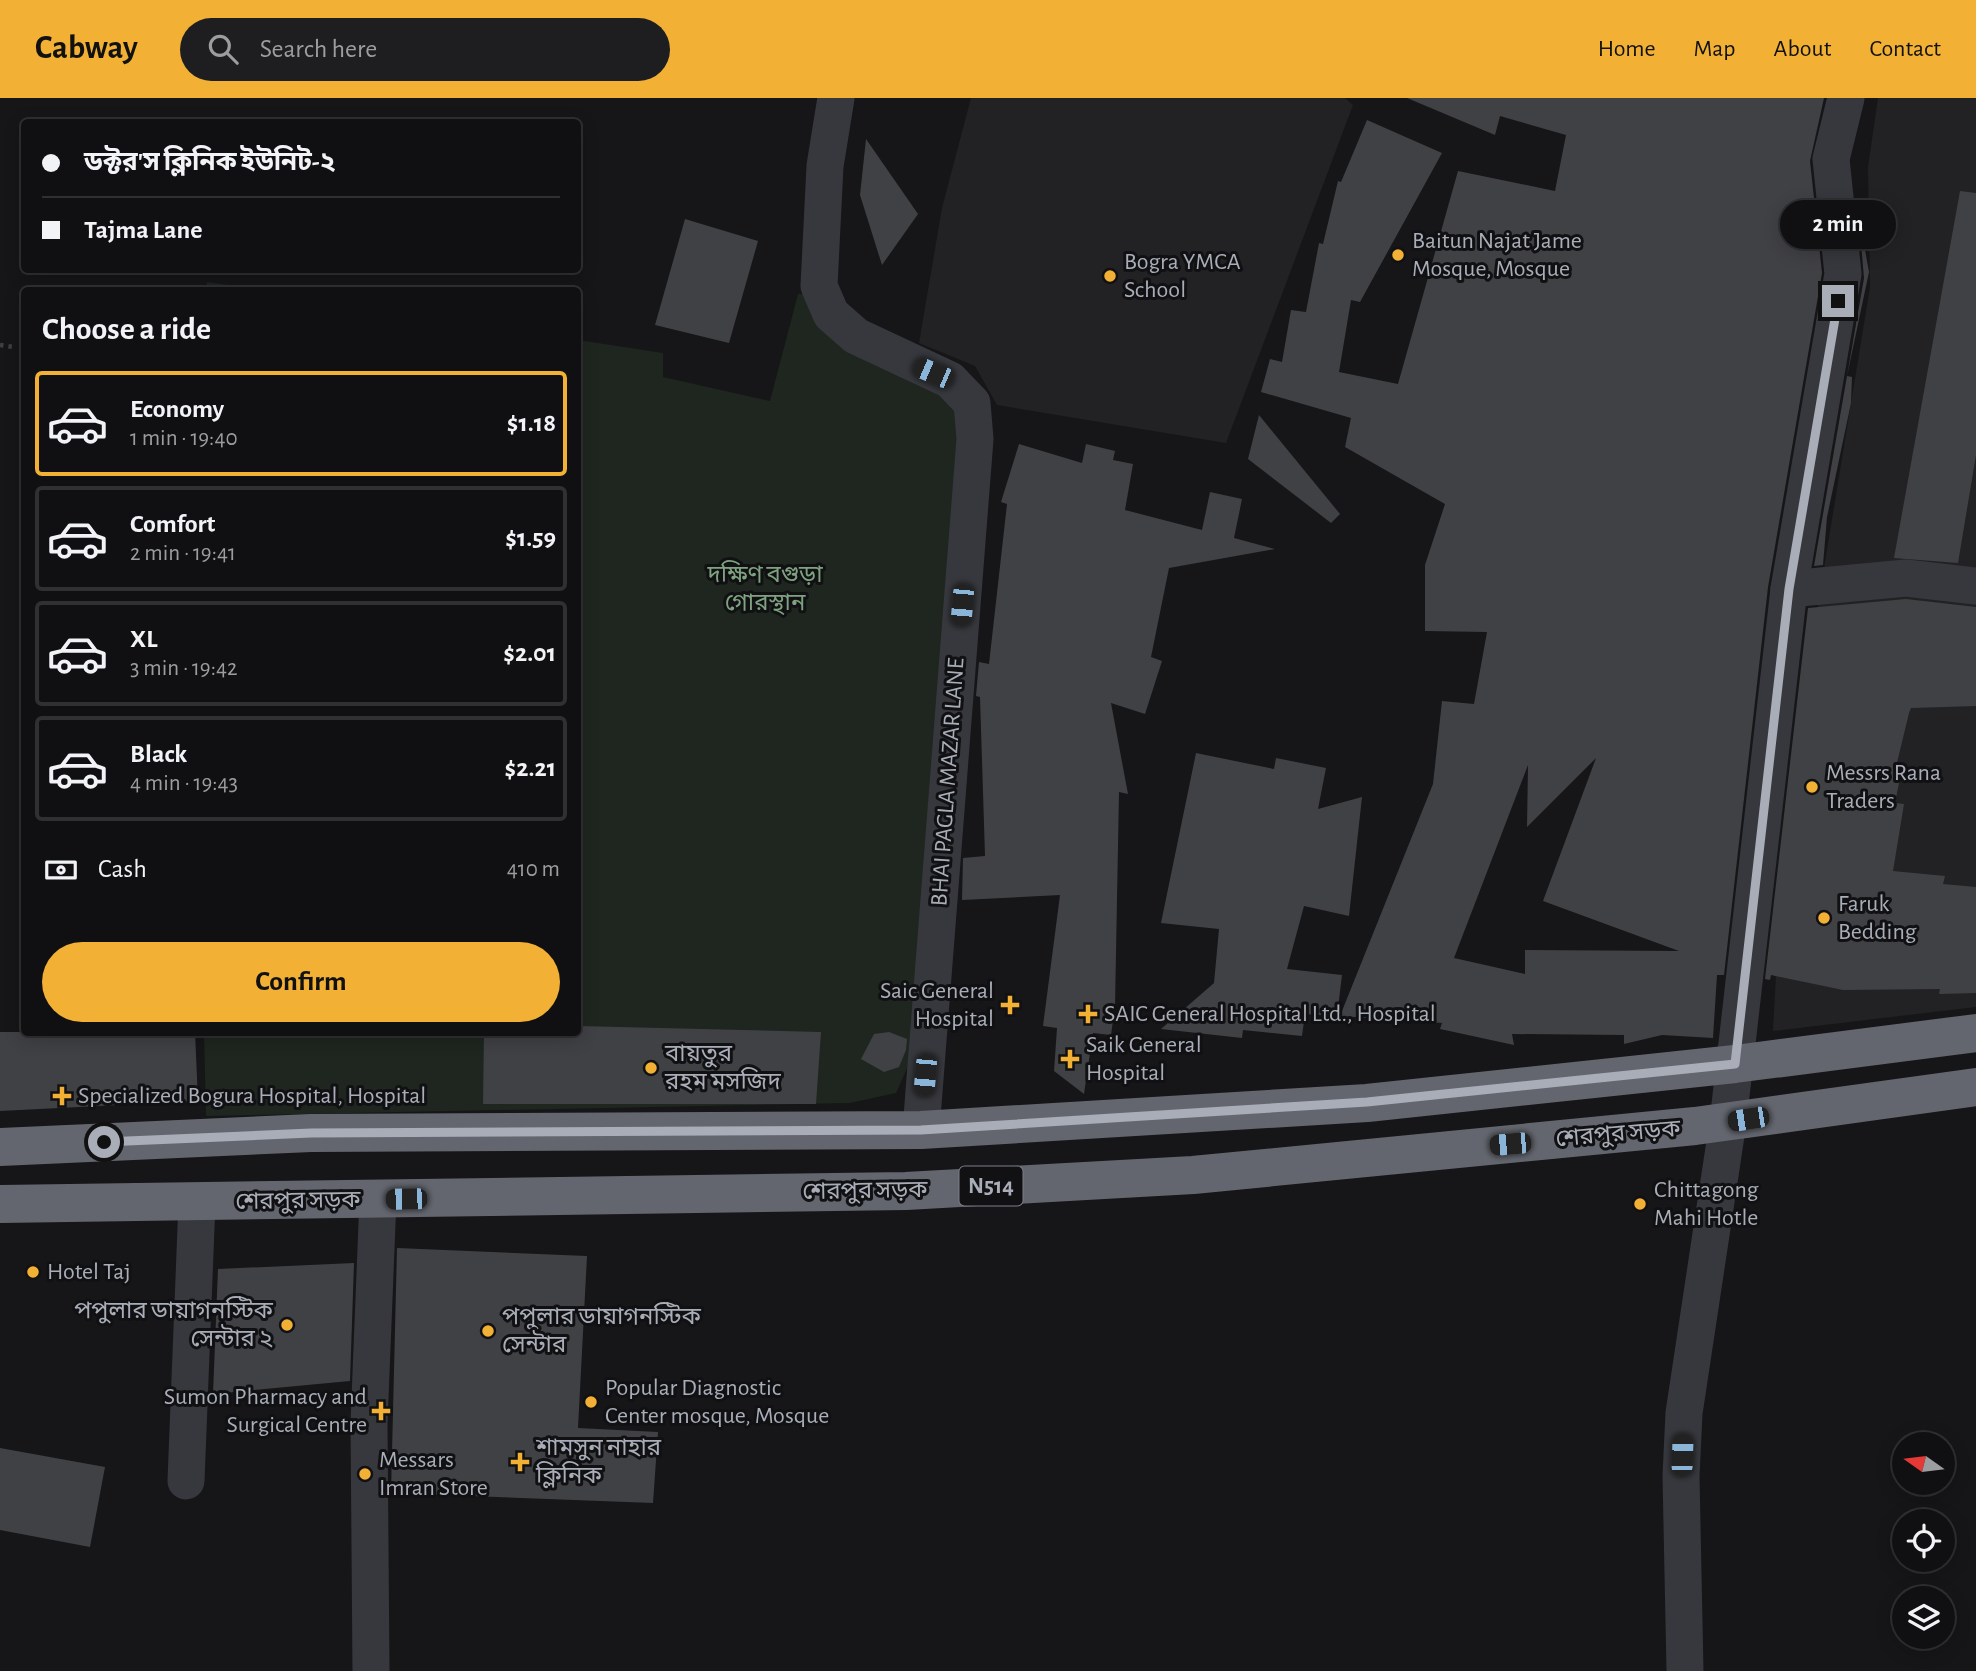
<!DOCTYPE html>
<meta charset="utf-8">
<style>
body{margin:0;font-family:"Alegreya Sans","Noto Sans Bengali",sans-serif;background:#1e1e20;color:#f1f3f6;height:100vh;display:flex;flex-direction:column;font-size:26px;white-space:nowrap}
*{box-sizing:border-box;margin:0}
p{font-size:23px;color:#9c9d9f}
.icon{flex:none;width:38px;height:38px;fill:none;stroke:currentColor;stroke-width:2;stroke-linecap:round;stroke-linejoin:round}
.map{position:relative;flex:1;overflow:hidden}
.side{position:absolute;left:21px;top:189px;width:560px;height:749px;display:flex;flex-direction:column;background:#101012;border-radius:7px;box-shadow:0 4px 18px #0003,0 0 0 2px #303032}
.side>*{flex:none}
.guide{position:absolute;left:21px;top:21px;width:560px;height:154px;border-radius:7px;box-shadow:0 4px 18px #0003,0 0 0 2px #303032;display:grid;align-content:center;height:154px;padding:0 21px;background:#101012}
.needle{width:46px;rotate:284deg}
.fabs{position:absolute;left:1892px;top:1334px;display:grid;gap:14px}
.fabs a{display:grid;place-items:center;width:63px;height:63px;border-radius:50%;background:#101012;box-shadow:0 4px 18px #0003,0 0 0 2px #303032;font-size:35px}
.end{position:absolute;width:32px;height:32px;margin:-16px;border:9px solid #a8adb8;background:#111;box-shadow:0 0 0 4px #111}
.from{border-radius:50%}
.bubble{position:absolute;height:49px;border-radius:24px;background:#101012;box-shadow:0 4px 18px #0003,0 0 0 2px #303032;font-size:23px;font-weight:700;line-height:49px;text-align:center}
.car{position:absolute;width:21px;height:42px;margin:-21px -10px;border-radius:9px;box-shadow:0 0 5px 2px #0007;background:linear-gradient(#222 24%,#8ab4d8 0 40%,#222 0 76%,#8ab4d8 0 86%,#222 0)}
.guide b{display:flex;align-items:center;gap:24px;height:66px;font-size:26px}
.guide b+b{border-top:2px solid #303032}
.guide i{width:18px;height:18px;background:#f1f3f6}
ul{padding:0;list-style:none}
li{display:flex;align-items:center;gap:21px;height:105px;margin:0 14px 10px;padding:0 7px;border:4px solid #303032;border-radius:7px}
li div{flex:1}
li b{display:block;font-size:26px}
li em{font-style:normal;font-weight:700}
li.selected{border-color:#f2b134}
li>.icon{width:63px;height:63px;stroke-width:1.5}
h2{padding:0 21px;font-size:32px;line-height:84px}
.pay{display:flex;align-items:center;gap:18px;height:77px;padding:0 21px;font-size:26px}
.pay p{margin-inline-start:auto}
.cta{display:flex;gap:14px;margin-top:auto;padding:14px 21px}
.cta a{flex:1;height:80px;border-radius:42px;background:#f2b134;color:#111;font-size:28px;font-weight:700;line-height:80px;text-align:center}
header{display:flex;align-items:center;gap:42px;box-sizing:border-box;height:98px;padding:0 35px;background:#f2b134;color:#111}
header strong{font-size:33px}
nav{display:flex;gap:38px;margin-inline-start:auto;font-size:24px}
.search{width:490px;height:63px;background:#1e1e20;display:flex;align-items:center;gap:18px;box-sizing:border-box;padding:0 24px;border-radius:38px;color:#9c9d9f;font-size:26px}
.map>svg:first-child{display:block}
.built{fill:#222225}
.green{fill:#1e261f}
.building{fill:#404145;fill-rule:evenodd}
.lines{fill:none;stroke-linecap:round;stroke-linejoin:round}
.path{stroke:#3d3f44;stroke-width:4.5;stroke-dasharray:3.5 5;stroke-linecap:butt}
.minor{stroke:#37383d;stroke-width:37}
.highway{stroke:#63666e;stroke-width:38}
.route{stroke:#a8adb8;stroke-width:9}
.poi-dot{fill:#f2b134;stroke:#111113;stroke-width:2.5}
.labels{text-anchor:middle;dominant-baseline:central;stroke-width:6;stroke-linejoin:round;paint-order:stroke}
.shield{fill:#111113;stroke:#7b7e86;stroke-width:2}
.shield-label{font-size:23px;font-weight:bold;fill:#a8adb8}
.poi-label{font-size:24px;fill:#a8adb8;stroke:#111113;text-anchor:start}
.park-label{font-size:24px;fill:#7fa381;stroke:#111113}
.street-label{font-size:24px;fill:#a8adb8;stroke:#111113}
</style>
<header>
<strong>Cabway</strong>
<div class="search"><svg class="icon" aria-label="search" viewBox="0 0 24 24"><circle cx="10" cy="10" r="6"/><path d="M15 15l6 6"/></svg>Search here</div>
<nav><a>Home</a><a>Map</a><a>About</a><a>Contact</a></nav>
</header>
<div class="map">
<svg width="1976" height="1573" viewBox="0 0 1976 1573">
<rect width="100%" height="100%" fill="#161618"/>
<!-- built -->
<g class="built">
<path d="M971,0H1345L1353,7L1226,345L997,307L975,268L919,245L942,110Z"/>
<path d="M1878,0H1976V909L1773,933L1785,709L1870,189L1868,69Z"/>
</g>
<!-- green -->
<g class="green">
<path d="M207,184L264,192H206Z"/>
<path d="M798,196H814L962,311L916,950L896,995L850,1005L206,1018L204,935L578,934V242L663,255V279L770,303Z"/>
</g>
<!-- building -->
<g class="building">
<path d="M1407,0H1824L1810,63L1822,175L1768,489L1724,877H1717L1713,940L1662,937L1624,946V937L1512,936L1514,947L1440,931L1442,925L1340,918L1433,686L1442,603L1474,606L1487,534L1425,533V467L1445,406L1345,349L1351,320L1261,294L1270,261L1282,264L1291,212L1306,214L1319,145L1323,146L1338,83L1341,84L1367,22L1442,55L1360,204L1351,202L1339,274L1398,286L1458,73L1555,93L1566,37L1500,18L1495,37ZM1596,660L1543,803L1679,853L1525,852V876L1454,860L1528,667L1527,729Z"/>
<path d="M866,41L918,116L882,167L860,97Z"/>
<path d="M1960,93L1976,95V357L1958,465L1894,460Z"/>
<path d="M685,121L758,143L729,245L655,227Z"/>
<path d="M1861,145L1864,146L1869,174L1847,278L1852,279L1851,305L1827,419L1823,467L1814,468L1864,180Z"/>
<path d="M1259,317L1340,416L1331,425L1248,361Z"/>
<path d="M1019,346L1082,365L1086,346L1115,353L1113,362L1133,366L1125,412L1202,432L1210,394L1242,401L1234,440L1275,451L1169,470L1151,559L1162,563L1145,616L1111,605L1128,696L1119,694L1115,908L1111,937L1093,935L1084,996L1054,973L1057,930L1043,928L1060,797L962,802L963,760L985,758L980,599L976,598L979,564L989,566L1007,406L1001,404Z"/>
<path d="M1906,501L1976,509V608L1911,610L1909,615L1896,669L1902,670L1895,705L1904,706L1893,773L1945,778L1943,786L1976,789V895L1939,896L1940,891L1843,892L1771,877L1770,882L1765,881L1808,510Z"/>
<path d="M1196,655L1274,671L1276,660L1326,670L1318,711L1362,699L1349,818L1304,808L1287,871L1342,877L1337,918L1305,916L1302,938L1243,932L1242,940L1161,931L1214,885L1219,831L1161,825Z"/>
<path d="M578,928L821,934L816,1006H483L484,934H578Z"/>
<path d="M0,934H195L198,1003L0,1013Z"/>
<path d="M889,934L907,941L906,952L899,969L884,974L861,961L874,936Z"/>
<path d="M397,1150L587,1158L578,1330L658,1334L653,1405L391,1395Z"/>
<path d="M354,1165L350,1283L213,1296L218,1171Z"/>
<path d="M0,1350L105,1369L90,1449L0,1432Z"/>
</g>
<g class="lines">
<!-- path -->
<path class="path" d="M0,247L13,249"/>
<!-- minor -->
<g class="minor">
<path d="M836,0L825,68L819,188L831,216L856,238L950,282L972,305L975,341L921,1032"/>
<path d="M1789,491L1906,480L1976,488"/>
<path d="M186,1383L197,1104"/>
<path d="M371,1573L369,1325L378,1101"/>
<path d="M1685,1573L1681,1378L1684,1315L1728,1024L1789,491L1843,176L1831,61L1846,0"/>
</g>
<!-- highway -->
<g class="highway">
<path d="M0,1049L311,1035L921,1032L1367,1005L1735,966L1976,935"/>
<path d="M0,1106L906,1093L1193,1077L1695,1028L1976,989"/>
</g>
</g>
<g class="lines">
<!-- route -->
<path class="route" d="M104,1044L311,1035L921,1032L1367,1004L1735,966L1789,491L1838,203"/>
</g>
<!-- markers -->
<g class="poi-dot">
<circle cx="1398" cy="157" r="7"/>
<circle cx="1110" cy="178" r="7"/>
<circle cx="1812" cy="689" r="7"/>
<circle cx="1824" cy="820" r="7"/>
<path d="M1006.5 896.5h7v7h7v7h-7v7h-7v-7h-7v-7h7z"/>
<path d="M1084.5 905.5h7v7h7v7h-7v7h-7v-7h-7v-7h7z"/>
<path d="M1066.5 950.5h7v7h7v7h-7v7h-7v-7h-7v-7h7z"/>
<circle cx="651" cy="970" r="7"/>
<path d="M58.5 987.5h7v7h7v7h-7v7h-7v-7h-7v-7h7z"/>
<circle cx="1640" cy="1106" r="7"/>
<circle cx="33" cy="1174" r="7"/>
<circle cx="287" cy="1227" r="7"/>
<circle cx="488" cy="1233" r="7"/>
<circle cx="591" cy="1304" r="7"/>
<path d="M377.5 1302.5h7v7h7v7h-7v7h-7v-7h-7v-7h7z"/>
<path d="M516.5 1353.5h7v7h7v7h-7v7h-7v-7h-7v-7h7z"/>
<circle cx="365" cy="1376" r="7"/>
</g>
<g class="labels">
<!-- shield labels -->
<rect class="shield" x="959.5" y="1068.5" width="63" height="39" rx="5"/>
<g class="shield-label">
<text x="991" y="1088">N514</text>
</g>
<!-- poi labels -->
<g class="poi-label">
<text x="1412" y="143">Baitun Najat Jame<tspan x="1412" dy="28">Mosque, Mosque</tspan></text>
<text x="1124" y="164">Bogra YMCA<tspan x="1124" dy="28">School</tspan></text>
<text x="1826" y="675">Messrs Rana<tspan x="1826" dy="28">Traders</tspan></text>
<text x="1838" y="806">Faruk<tspan x="1838" dy="28">Bedding</tspan></text>
<text x="994" y="893" text-anchor="end">Saic General<tspan x="994" dy="28">Hospital</tspan></text>
<text x="1104" y="916">SAIC General Hospital Ltd., Hospital</text>
<text x="1086" y="947">Saik General<tspan x="1086" dy="28">Hospital</tspan></text>
<text x="665" y="956">বায়তুর<tspan x="665" dy="28">রহম মসজিদ</tspan></text>
<text x="78" y="998">Specialized Bogura Hospital, Hospital</text>
<text x="1654" y="1092">Chittagong<tspan x="1654" dy="28">Mahi Hotle</tspan></text>
<text x="47" y="1174">Hotel Taj</text>
<text x="273" y="1213" text-anchor="end">পপুলার ডায়াগনস্টিক<tspan x="273" dy="28">সেন্টার ২</tspan></text>
<text x="502" y="1219">পপুলার ডায়াগনস্টিক<tspan x="502" dy="28">সেন্টার</tspan></text>
<text x="605" y="1290">Popular Diagnostic<tspan x="605" dy="28">Center mosque, Mosque</tspan></text>
<text x="367" y="1299" text-anchor="end">Sumon Pharmacy and<tspan x="367" dy="28">Surgical Centre</tspan></text>
<text x="536" y="1350">শামসুন নাহার<tspan x="536" dy="28">ক্লিনিক</tspan></text>
<text x="379" y="1362">Messars<tspan x="379" dy="28">Imran Store</tspan></text>
</g>
<!-- park labels -->
<g class="park-label">
<text x="765" y="477">দক্ষিণ বগুড়া<tspan x="765" dy="28">গোরস্থান</tspan></text>
</g>
<!-- street labels -->
<g class="street-label">
<text transform="translate(948 684) rotate(-86)">BHAI PAGLA MAZAR LANE</text>
<text transform="translate(1618 1036) rotate(-5)">শেরপুর সড়ক</text>
<text transform="translate(865 1093) rotate(-1)">শেরপুর সড়ক</text>
<text transform="translate(298 1103) rotate(-1)">শেরপুর সড়ক</text>
</g>
</g>
</svg>
<div class="fabs">
<a><svg class="needle" viewBox="-14 -14 28 28"><path d="M0-13l5 13h-10z" fill="#e53935"/><path d="M0 13l5-13h-10z" fill="#9c9d9f"/></svg></a>
<a><svg class="icon" aria-label="locate" viewBox="0 0 24 24"><circle cx="12" cy="12" r="6"/><path d="M12 2v4M12 18v4M2 12h4M18 12h4"/></svg></a>
<a><svg class="icon" aria-label="layers" viewBox="0 0 24 24"><path d="M12 4l9 5-9 5-9-5zM3 14l9 5 9-5"/></svg></a>
</div>
<i class="end from" style="left:104px;top:1044px"></i>
<i class="end" style="left:1838px;top:203px"></i>
<div class="bubble" style="left:1780px;top:102px;width:116px">2 min</div>
<i class="car" style="left:933px;top:275px;rotate:293deg"></i>
<i class="car" style="left:962px;top:507px;rotate:185deg"></i>
<i class="car" style="left:925px;top:977px;rotate:185deg"></i>
<i class="car" style="left:1748px;top:1021px;rotate:261deg"></i>
<i class="car" style="left:1510px;top:1046px;rotate:265deg"></i>
<i class="car" style="left:406px;top:1101px;rotate:269deg"></i>
<i class="car" style="left:1682px;top:1357px;rotate:2deg"></i>
<div class="guide">
<b><i class="from"></i>ডক্টর'স ক্লিনিক ইউনিট-২</b>
<b><i></i>Tajma Lane</b>
</div>
<section class="side">
<h2>Choose a ride</h2>
<ul>
<li class="selected"><svg class="icon" aria-label="car" viewBox="0 0 24 24"><path d="M5 17H2v-5l4-1 3-4h7l3 4 3 1v5h-3M9 17h6M6 11h13"/><circle cx="7" cy="17" r="2"/><circle cx="17" cy="17" r="2"/></svg><div><b>Economy</b><p>1 min · 19:40</p></div><em>$1.18</em></li>
<li><svg class="icon" aria-label="car" viewBox="0 0 24 24"><path d="M5 17H2v-5l4-1 3-4h7l3 4 3 1v5h-3M9 17h6M6 11h13"/><circle cx="7" cy="17" r="2"/><circle cx="17" cy="17" r="2"/></svg><div><b>Comfort</b><p>2 min · 19:41</p></div><em>$1.59</em></li>
<li><svg class="icon" aria-label="car" viewBox="0 0 24 24"><path d="M5 17H2v-5l4-1 3-4h7l3 4 3 1v5h-3M9 17h6M6 11h13"/><circle cx="7" cy="17" r="2"/><circle cx="17" cy="17" r="2"/></svg><div><b>XL</b><p>3 min · 19:42</p></div><em>$2.01</em></li>
<li><svg class="icon" aria-label="car" viewBox="0 0 24 24"><path d="M5 17H2v-5l4-1 3-4h7l3 4 3 1v5h-3M9 17h6M6 11h13"/><circle cx="7" cy="17" r="2"/><circle cx="17" cy="17" r="2"/></svg><div><b>Black</b><p>4 min · 19:43</p></div><em>$2.21</em></li>
</ul>
<div class="pay"><svg class="icon" aria-label="cash" viewBox="0 0 24 24"><path d="M3 7h18v10H3z"/><circle cx="12" cy="12" r="2"/></svg>Cash<p>410 m</p></div>
<div class="cta"><a>Confirm</a></div>
</section>
</div>
